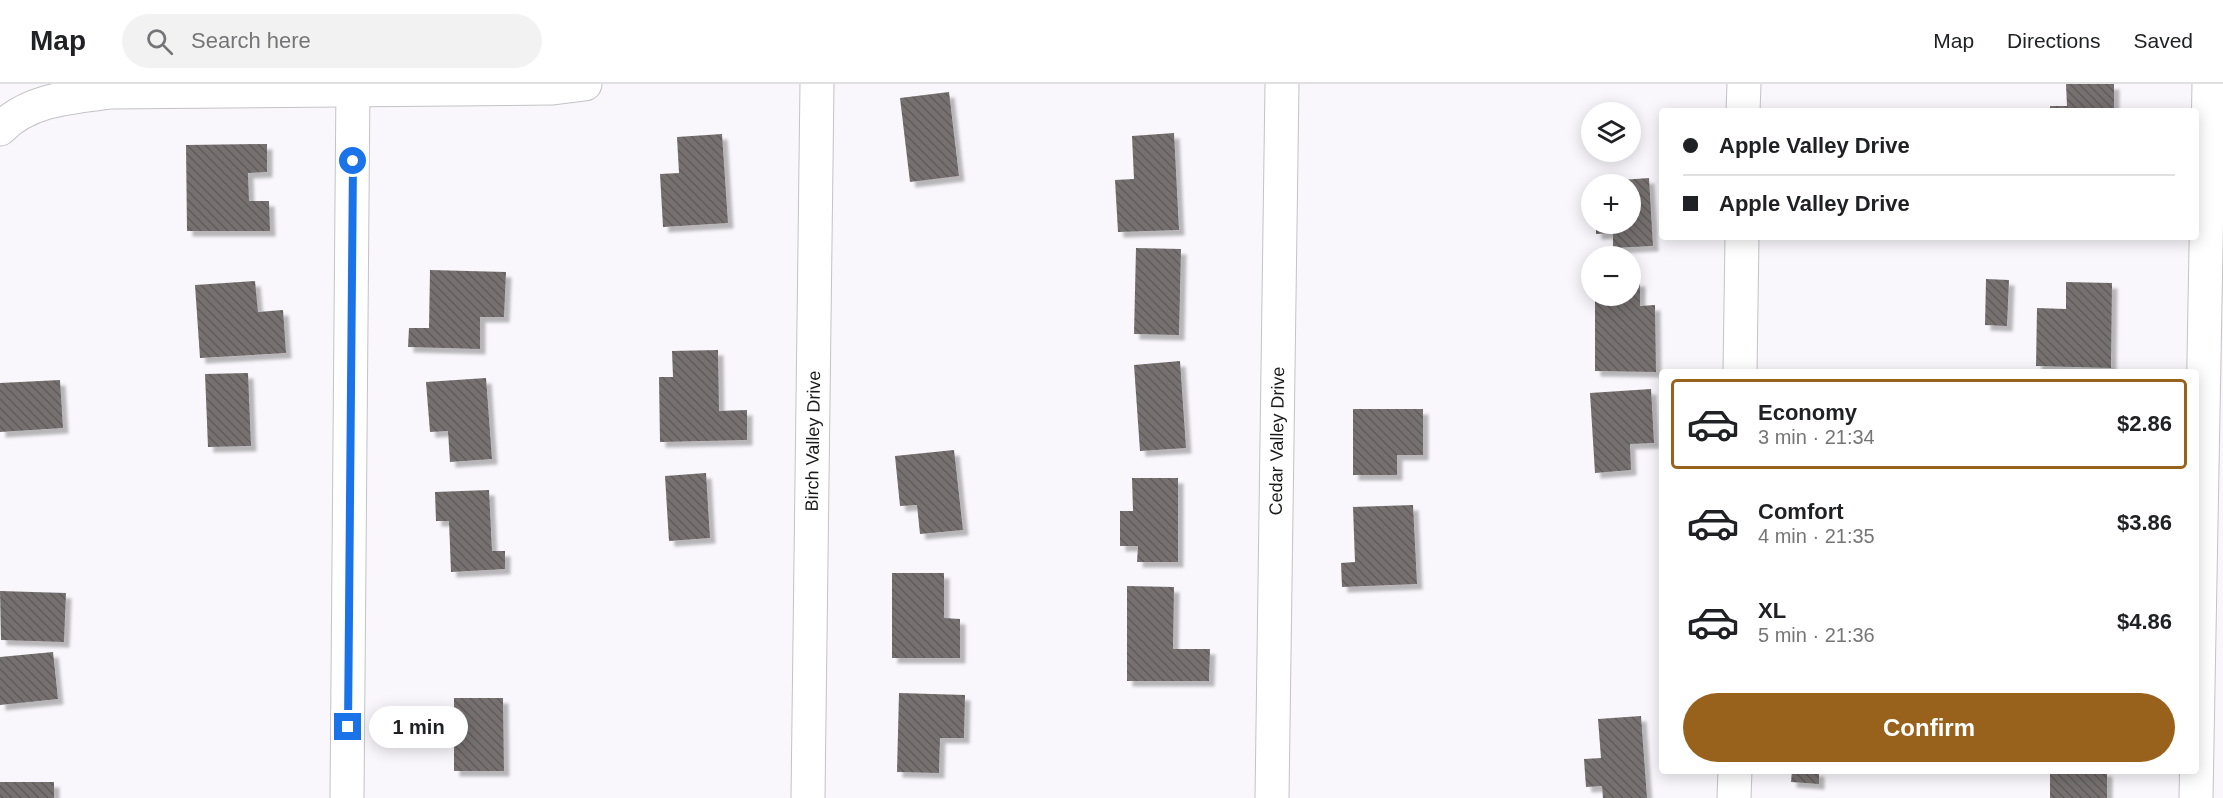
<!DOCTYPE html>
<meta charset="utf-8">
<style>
body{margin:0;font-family:Helvetica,sans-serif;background:#f2f2f2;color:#202124;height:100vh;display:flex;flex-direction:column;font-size:22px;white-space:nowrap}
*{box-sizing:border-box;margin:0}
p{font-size:20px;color:#757577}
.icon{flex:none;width:33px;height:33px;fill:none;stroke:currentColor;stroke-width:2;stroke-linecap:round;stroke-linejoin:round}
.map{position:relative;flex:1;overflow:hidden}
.drawer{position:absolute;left:1659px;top:285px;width:540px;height:405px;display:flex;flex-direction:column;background:#fff;border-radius:6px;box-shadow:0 3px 15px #0003}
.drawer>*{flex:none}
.top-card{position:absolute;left:1659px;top:24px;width:540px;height:132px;border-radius:6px;box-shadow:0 3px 15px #0003;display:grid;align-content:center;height:132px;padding:0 24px;background:#fff}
.fabs{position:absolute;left:1581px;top:18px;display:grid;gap:12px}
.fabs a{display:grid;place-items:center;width:60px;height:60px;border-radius:50%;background:#fff;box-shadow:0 3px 15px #0003;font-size:30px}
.end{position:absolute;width:27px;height:27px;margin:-14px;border:8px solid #1a73e8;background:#fff;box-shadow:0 0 0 3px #fff}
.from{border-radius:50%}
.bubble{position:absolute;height:42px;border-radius:21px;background:#fff;box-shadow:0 3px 15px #0003;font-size:20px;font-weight:700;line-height:42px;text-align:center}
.top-card b{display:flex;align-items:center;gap:21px;height:57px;font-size:22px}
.top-card b+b{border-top:2px solid #e0e0e0}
.top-card i{width:15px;height:15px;background:#202124}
ul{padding:10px 0 0;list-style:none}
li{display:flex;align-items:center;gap:18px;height:90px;margin:0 12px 9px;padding:0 12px;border:3px solid transparent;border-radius:6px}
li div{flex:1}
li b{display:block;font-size:22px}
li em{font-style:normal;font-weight:700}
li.active{border-color:#99621c}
li>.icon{width:54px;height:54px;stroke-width:1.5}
.primary-button{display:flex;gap:12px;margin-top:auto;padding:12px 24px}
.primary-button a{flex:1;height:69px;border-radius:36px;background:#99621c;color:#fff;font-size:24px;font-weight:700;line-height:69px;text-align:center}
header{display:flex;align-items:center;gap:36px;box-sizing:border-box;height:84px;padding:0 30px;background:#fff;border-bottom:2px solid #e0e0e0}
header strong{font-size:28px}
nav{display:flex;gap:33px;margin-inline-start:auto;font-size:21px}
.search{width:420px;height:54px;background:#f2f2f2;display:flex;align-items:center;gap:15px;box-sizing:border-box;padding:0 21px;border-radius:33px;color:#757577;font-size:22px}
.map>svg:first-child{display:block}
.building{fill:url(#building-back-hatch);filter:url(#shadow)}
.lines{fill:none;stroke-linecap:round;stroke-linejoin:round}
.minor-casing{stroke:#c3c2c6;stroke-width:35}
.minor{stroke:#fff;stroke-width:33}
.route{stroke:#1a73e8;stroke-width:8}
.labels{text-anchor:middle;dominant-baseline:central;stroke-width:5;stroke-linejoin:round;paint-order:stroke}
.street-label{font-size:18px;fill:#1a1a1b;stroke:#fff}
</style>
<header>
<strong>Map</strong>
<div class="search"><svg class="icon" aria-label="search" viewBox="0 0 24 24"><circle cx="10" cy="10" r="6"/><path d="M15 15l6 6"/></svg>Search here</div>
<nav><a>Map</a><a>Directions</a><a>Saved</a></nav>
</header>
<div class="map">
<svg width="2223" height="714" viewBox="0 0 2223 714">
<defs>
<pattern id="building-back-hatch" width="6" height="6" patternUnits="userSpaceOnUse" patternTransform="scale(1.5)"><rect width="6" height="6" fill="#767170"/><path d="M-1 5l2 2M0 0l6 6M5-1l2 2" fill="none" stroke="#605c5b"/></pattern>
<filter id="shadow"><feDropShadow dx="5.5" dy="5.5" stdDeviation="1.5" flood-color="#0004"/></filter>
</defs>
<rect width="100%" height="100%" fill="#f9f7fb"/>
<!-- building -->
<g class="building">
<path d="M2066,0H2114V27H2050V22H2067Z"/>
<path d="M949,8L959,92L910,98L900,14Z"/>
<path d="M1174,49L1179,146L1118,148L1115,96L1134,95L1132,52Z"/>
<path d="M722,50L728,139L663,143L660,90L679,89L677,53Z"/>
<path d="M267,60V88L248,89L249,117H269L270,147H187L186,61Z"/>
<path d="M1649,94L1653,162L1613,164V149L1596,150V140H1630V100H1593V98Z"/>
<path d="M1136,164L1181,165L1179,251L1134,250Z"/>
<path d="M430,186L506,188L504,233H480V265L408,263L409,244H429Z"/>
<path d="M1986,195L2009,196L2007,242L1985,241Z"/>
<path d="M255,197L258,228L283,226L286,269L200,274L195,201Z"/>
<path d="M1630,197H1640V222L1655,221L1656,288L1595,287V212H1630Z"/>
<path d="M2066,198L2112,199L2111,284L2036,282L2037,224L2066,225Z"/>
<path d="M718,266L719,327L747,326V356L660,358L659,293H673L672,267Z"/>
<path d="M1180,277L1186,364L1140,367L1134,281Z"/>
<path d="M248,289L251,362L208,363L205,290Z"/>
<path d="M486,294L492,375L450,378L448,347L430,348L426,298Z"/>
<path d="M60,296L63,344L0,348V299Z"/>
<path d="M1651,305L1654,359L1630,360L1631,386L1595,389L1590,309Z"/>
<path d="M1353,325H1423V371H1397V391H1353Z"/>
<path d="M954,366L963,446L920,450L917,421L900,422L895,372Z"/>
<path d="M706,389L710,454L669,457L665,392Z"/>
<path d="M1132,394H1178V478H1137L1138,462H1120V427H1133Z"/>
<path d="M489,406L492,467H505V485L451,488L449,437H436L435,408Z"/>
<path d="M1413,421L1417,500L1342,503L1341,479L1355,478L1353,423Z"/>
<path d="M892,489H944V534L960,535V574H892Z"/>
<path d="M1127,502L1174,503L1173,565H1210L1209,597H1127Z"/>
<path d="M0,507L66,509L64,558L1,556Z"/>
<path d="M53,568L58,615L0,621V573Z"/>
<path d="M899,609L965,611L964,654H940L939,689L897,688Z"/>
<path d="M454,614H503L504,687H454Z"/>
<path d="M1641,632L1647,714H1603L1602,702L1586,703L1584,675L1601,674L1598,635Z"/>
<path d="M1792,687H1819V700L1791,698Z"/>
<rect x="2050" y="687" width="57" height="27"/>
<rect x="0" y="698" width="54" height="16"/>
</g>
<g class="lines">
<!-- minor casing -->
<g class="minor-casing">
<g id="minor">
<path d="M1743,27L1744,0"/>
<path d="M0,45C29,15 72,13 111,8L553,4L585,0"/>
<path d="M1740,288L1742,153"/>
<path d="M347,714L353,0"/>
<path d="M808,714L817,0"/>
<path d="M1272,714L1282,0"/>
<path d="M1734,714L1735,687"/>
<path d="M2196,714L2209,0"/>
</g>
</g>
<!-- minor -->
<use href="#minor" class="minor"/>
</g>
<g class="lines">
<!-- route -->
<path class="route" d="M348,643L353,77"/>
</g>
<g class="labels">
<!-- street labels -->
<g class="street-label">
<text transform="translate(813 357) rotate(-89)">Birch Valley Drive</text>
<text transform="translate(1277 357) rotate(-89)">Cedar Valley Drive</text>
</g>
</g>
</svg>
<div class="fabs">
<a><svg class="icon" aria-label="layers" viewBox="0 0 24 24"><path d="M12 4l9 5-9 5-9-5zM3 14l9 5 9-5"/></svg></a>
<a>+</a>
<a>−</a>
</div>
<i class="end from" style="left:353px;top:77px"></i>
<i class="end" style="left:348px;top:643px"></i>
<div class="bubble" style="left:369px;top:622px;width:99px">1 min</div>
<div class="top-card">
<b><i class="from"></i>Apple Valley Drive</b>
<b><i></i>Apple Valley Drive</b>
</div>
<section class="drawer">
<ul>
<li class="active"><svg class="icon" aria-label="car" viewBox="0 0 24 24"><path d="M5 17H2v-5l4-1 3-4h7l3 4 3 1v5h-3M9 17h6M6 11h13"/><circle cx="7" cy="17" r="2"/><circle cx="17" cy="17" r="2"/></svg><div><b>Economy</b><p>3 min · 21:34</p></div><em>$2.86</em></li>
<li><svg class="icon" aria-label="car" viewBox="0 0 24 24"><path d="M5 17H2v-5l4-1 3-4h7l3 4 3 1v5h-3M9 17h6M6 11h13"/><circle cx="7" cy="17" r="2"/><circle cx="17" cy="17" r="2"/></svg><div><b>Comfort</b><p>4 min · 21:35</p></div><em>$3.86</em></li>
<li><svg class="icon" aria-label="car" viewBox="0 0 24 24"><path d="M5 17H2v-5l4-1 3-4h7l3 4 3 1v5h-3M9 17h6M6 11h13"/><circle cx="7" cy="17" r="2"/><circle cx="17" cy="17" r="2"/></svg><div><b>XL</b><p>5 min · 21:36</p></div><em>$4.86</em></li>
</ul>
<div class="primary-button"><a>Confirm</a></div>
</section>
</div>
